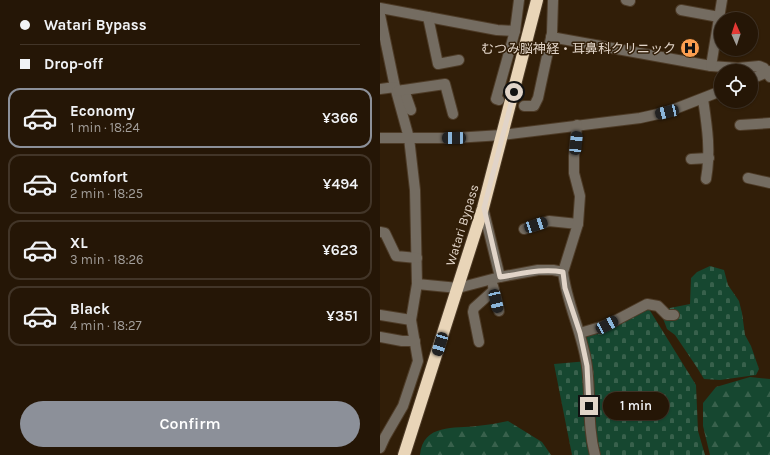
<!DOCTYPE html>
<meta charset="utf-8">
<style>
body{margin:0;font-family:Karla,"Noto Sans JP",sans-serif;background:#312314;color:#f1f3f6;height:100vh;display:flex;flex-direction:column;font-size:15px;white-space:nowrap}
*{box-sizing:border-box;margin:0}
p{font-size:13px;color:#a39f9b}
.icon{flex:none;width:22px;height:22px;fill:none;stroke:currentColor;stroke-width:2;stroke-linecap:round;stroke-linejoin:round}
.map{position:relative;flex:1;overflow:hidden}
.drawer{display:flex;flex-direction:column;background:#251606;width:380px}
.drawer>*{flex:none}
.hud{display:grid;align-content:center;height:88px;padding:0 20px;background:#251606}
.needle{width:26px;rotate:357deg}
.buttons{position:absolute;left:334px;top:12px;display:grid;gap:8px}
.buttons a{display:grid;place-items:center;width:44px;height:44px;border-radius:50%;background:#251606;box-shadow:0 1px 3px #0004,0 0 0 1px #423528;font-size:20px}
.end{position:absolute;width:18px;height:18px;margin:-9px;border:5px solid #e1d4c8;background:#111;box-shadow:0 0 0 2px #111}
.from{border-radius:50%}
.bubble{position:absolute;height:28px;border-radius:14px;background:#251606;box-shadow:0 1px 3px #0004,0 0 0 1px #423528;font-size:13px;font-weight:600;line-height:28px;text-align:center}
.car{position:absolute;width:12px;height:24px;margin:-12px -6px;border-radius:5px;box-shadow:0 0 3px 1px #0007;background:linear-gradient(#222 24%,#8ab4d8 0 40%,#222 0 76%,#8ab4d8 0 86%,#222 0)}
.hud b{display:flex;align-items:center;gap:14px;height:38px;font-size:15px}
.hud b+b{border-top:1px solid #423528}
.hud i{width:10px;height:10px;background:#f1f3f6}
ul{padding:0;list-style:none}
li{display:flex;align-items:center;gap:12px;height:60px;margin:0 8px 6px;padding:0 12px;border:2px solid #423528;border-radius:12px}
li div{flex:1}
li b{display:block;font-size:15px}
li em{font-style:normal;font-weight:600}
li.on{border-color:#8c9099}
li>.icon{width:36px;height:36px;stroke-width:1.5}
.cta{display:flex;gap:8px;margin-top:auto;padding:8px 20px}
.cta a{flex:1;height:46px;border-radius:24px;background:#8c9099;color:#fff;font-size:16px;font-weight:600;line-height:46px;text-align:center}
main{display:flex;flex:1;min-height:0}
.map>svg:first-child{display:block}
.forest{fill:url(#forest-firs)}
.cemetery{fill:url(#cemetery-stones)}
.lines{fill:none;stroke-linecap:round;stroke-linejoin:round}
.minor-casing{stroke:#4d3b27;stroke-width:12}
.highway-casing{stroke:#4d3b27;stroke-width:14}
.minor{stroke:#746c61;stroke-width:10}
.highway{stroke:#e9d5b8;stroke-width:12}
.route{stroke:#e1d4c8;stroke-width:5}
.labels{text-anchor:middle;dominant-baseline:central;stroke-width:3;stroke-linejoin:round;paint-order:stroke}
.poi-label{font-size:13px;fill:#e1d4c8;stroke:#311e08;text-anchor:end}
.street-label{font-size:13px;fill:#e1d4c8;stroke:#311e08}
</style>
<main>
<section class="drawer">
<div class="hud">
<b><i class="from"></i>Watari Bypass</b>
<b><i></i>Drop-off</b>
</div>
<ul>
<li class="on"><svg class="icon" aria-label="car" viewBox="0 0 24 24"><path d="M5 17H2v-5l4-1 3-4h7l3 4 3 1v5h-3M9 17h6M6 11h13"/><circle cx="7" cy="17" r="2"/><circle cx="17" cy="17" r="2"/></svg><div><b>Economy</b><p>1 min · 18:24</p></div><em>¥366</em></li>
<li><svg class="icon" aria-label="car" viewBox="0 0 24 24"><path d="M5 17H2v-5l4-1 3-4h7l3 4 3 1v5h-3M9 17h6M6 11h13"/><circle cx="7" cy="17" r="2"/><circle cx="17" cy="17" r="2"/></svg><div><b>Comfort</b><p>2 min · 18:25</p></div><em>¥494</em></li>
<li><svg class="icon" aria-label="car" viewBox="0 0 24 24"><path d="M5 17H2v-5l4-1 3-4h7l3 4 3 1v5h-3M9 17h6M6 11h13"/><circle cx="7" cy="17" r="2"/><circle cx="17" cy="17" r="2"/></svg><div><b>XL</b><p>3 min · 18:26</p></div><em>¥623</em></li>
<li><svg class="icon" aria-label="car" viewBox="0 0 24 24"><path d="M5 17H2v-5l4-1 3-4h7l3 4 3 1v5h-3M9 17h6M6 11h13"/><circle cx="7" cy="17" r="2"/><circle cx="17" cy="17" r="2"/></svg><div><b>Black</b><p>4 min · 18:27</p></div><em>¥351</em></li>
</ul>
<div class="cta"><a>Confirm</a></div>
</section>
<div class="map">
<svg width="390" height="455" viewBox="0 0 390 455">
<defs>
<pattern id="forest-firs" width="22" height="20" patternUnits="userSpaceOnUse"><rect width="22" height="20" fill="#164730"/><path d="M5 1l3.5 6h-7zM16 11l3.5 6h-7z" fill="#38614c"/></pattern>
<pattern id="cemetery-stones" width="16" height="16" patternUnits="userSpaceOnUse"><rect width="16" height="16" fill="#164730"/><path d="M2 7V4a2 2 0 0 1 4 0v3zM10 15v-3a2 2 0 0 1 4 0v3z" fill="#38614c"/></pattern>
</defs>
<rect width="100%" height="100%" fill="#311e08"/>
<!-- forest -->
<g class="forest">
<path d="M370,377L390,379V455H330L323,426V403L336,387Z"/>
<path d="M128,421L162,442L171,455H40C43,423 75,429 97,426C108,425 118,423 128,421Z"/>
</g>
<!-- cemetery -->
<g class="cemetery">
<path d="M330,266L344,270L348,285L359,301L362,313L365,335L371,346L379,369L376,375L340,380L324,379L316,366L295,335L287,329L281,313L290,308L310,304L311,278L317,272Z"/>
<path d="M269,309L316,385L318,431L325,455H192L174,364L208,361L203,335Z"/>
</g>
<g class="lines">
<!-- minor casing -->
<g class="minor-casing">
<g id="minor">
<path d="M246,0L250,1"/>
<path d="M0,8L117,30L135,31"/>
<path d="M301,10L339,17"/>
<path d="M0,15L15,87L29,138L35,190L37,284L31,320L38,361L23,406L5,437L0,448"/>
<path d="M48,17L58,64L79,60"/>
<path d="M171,37L331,66L358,68L379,66L384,68L390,77"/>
<path d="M331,66L342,0"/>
<path d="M371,79L390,71"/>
<path d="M0,89L15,87"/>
<path d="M24,90L31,110"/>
<path d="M17,91L65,84L73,114"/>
<path d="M323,99C327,126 331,151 326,179"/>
<path d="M119,100L116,99L135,31L139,0"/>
<path d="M144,106H154L158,98L172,33L173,0"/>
<path d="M360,125L390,123"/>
<path d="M0,138H74L122,135L260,118L287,112L341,91"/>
<path d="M311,159L329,158"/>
<path d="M368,178L390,183"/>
<path d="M103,208L120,277"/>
<path d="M144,229L169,221L198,224"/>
<path d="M0,232L5,233L16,256L37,258"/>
<path d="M183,272L198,224L200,196L194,173V156L197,125"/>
<path d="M37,284L78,288L120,277L158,270H173L183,272C187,305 203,334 207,367C211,397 207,425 215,455"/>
<path d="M113,286L119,311"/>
<path d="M0,315L31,320"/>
<path d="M200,333L227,325L267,304L278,306L287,315H294"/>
<path d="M0,337L22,341H35"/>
<path d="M99,342L93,312L94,308L114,290"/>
</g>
</g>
<!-- highway casing -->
<g class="highway-casing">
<path id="highway" d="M24,455L103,208L157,0"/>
</g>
<!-- minor -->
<use href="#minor" class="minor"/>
<!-- highway -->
<use href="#highway" class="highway"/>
</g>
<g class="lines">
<!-- route -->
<path class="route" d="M134,92L104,208L120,277C141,274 162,268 183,272L185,288L200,333L207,366L209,406"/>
</g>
<!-- icons -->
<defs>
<g id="hospital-disc" transform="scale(1)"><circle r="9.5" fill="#fb9e50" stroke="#311e08"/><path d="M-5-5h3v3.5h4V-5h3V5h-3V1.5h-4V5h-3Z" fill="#111"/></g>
</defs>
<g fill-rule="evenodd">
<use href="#hospital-disc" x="310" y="48"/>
</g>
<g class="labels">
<!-- poi labels -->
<g class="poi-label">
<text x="296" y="48">むつみ脳神経・耳鼻科クリニック</text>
</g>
<!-- street labels -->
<g class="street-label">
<text transform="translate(82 225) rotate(-73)">Watari Bypass</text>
</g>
</g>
</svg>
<div class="buttons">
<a><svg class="needle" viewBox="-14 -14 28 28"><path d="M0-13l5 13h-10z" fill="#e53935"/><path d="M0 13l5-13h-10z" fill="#a39f9b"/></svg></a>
<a><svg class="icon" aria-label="locate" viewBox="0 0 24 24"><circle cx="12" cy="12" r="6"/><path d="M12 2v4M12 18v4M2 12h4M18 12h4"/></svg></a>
</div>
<i class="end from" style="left:134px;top:92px"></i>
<i class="end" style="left:209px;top:406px"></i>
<div class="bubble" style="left:223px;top:392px;width:66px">1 min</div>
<i class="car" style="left:287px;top:112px;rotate:257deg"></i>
<i class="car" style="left:74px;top:138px;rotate:270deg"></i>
<i class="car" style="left:196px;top:143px;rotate:6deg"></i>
<i class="car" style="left:156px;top:225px;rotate:72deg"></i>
<i class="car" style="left:116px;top:301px;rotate:167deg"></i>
<i class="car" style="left:227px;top:325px;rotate:62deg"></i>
<i class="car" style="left:60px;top:344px;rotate:197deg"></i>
</div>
</main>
